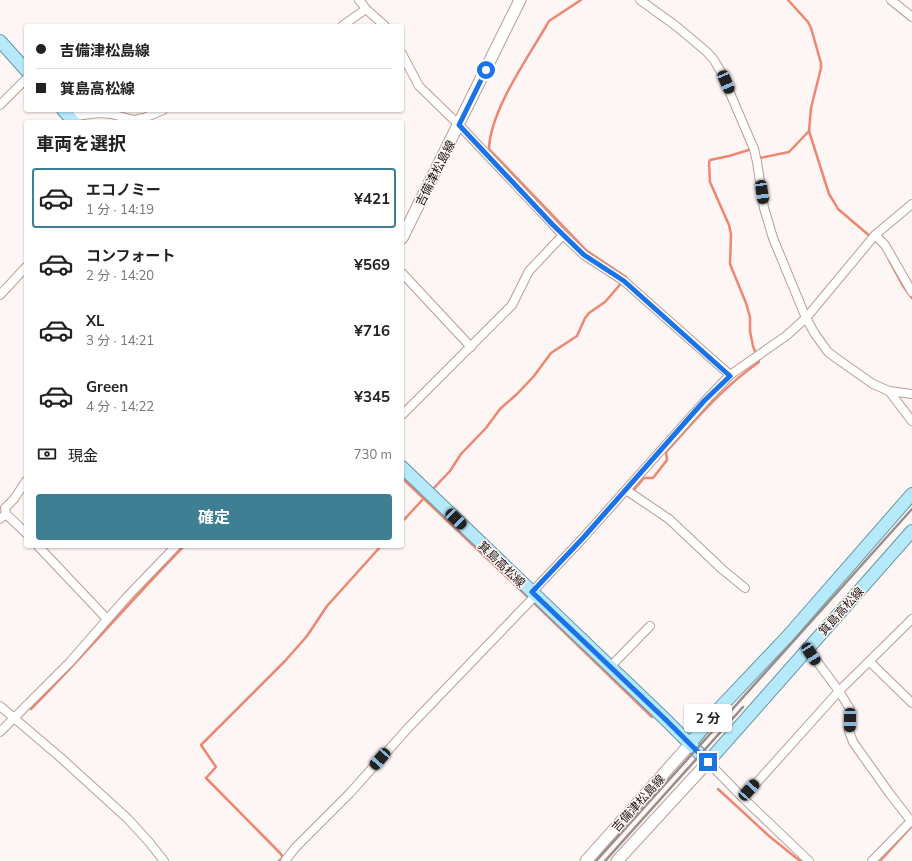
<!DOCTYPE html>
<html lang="ja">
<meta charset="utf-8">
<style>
body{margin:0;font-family:Mulish,"Noto Sans JP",sans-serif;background:#f2f2f2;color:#222;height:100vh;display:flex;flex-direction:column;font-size:15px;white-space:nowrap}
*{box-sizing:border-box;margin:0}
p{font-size:13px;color:#767676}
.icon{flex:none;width:22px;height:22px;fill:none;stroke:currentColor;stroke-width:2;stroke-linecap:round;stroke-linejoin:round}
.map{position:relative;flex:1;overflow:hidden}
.details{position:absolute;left:24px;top:120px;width:380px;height:428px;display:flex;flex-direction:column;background:#fff;border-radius:4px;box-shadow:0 1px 3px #0004}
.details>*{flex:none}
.hud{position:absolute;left:24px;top:24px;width:380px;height:88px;border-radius:4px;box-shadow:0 1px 3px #0004;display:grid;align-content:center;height:88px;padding:0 12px;background:#fff}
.end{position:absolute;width:18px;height:18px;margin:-9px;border:5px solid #1a73e8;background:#fff;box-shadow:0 0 0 2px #fff}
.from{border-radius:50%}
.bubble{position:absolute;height:28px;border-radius:4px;background:#fff;box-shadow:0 1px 3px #0004;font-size:13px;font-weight:700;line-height:28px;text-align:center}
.car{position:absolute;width:12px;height:24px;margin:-12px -6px;border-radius:5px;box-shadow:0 0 3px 1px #0007;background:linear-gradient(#222 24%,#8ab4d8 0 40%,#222 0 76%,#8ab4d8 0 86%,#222 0)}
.hud b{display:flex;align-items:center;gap:14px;height:38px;font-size:15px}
.hud b+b{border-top:1px solid #e0e0e0}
.hud i{width:10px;height:10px;background:#222}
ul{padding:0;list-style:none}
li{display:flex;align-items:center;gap:12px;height:60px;margin:0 8px 6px;padding:0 4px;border:2px solid transparent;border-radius:4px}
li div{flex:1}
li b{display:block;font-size:15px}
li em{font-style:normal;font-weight:700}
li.selected{border-color:#3f7f93}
li>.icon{width:36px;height:36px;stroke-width:1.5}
h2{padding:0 12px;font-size:18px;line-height:48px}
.pay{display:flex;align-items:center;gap:10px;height:44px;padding:0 12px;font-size:15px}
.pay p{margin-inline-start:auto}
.primary-button{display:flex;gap:8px;margin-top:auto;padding:8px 12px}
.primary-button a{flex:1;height:46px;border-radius:4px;background:#3f7f93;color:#fff;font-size:16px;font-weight:700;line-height:46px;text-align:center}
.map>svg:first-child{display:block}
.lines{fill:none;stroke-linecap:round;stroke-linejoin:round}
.stream{stroke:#ed8771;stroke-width:2.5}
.minor-casing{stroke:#bc9c95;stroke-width:10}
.secondary-casing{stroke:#bc9c95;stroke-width:13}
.primary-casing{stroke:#6296a8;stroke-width:14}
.minor{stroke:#fff;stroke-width:8}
.secondary{stroke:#fff;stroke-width:11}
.primary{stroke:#b6eafb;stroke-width:12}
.rail{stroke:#978e8c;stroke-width:2.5}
.route{stroke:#1a73e8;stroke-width:5}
.labels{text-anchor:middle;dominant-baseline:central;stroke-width:3;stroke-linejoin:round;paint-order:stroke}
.street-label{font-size:12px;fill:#1f1411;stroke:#fdf6f5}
</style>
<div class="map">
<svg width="912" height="861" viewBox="0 0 912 861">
<rect width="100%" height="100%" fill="#fdf6f5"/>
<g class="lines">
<!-- stream -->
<g class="stream">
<path d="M788,0L808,22L811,28L821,63V68L811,108L809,131L829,194L834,202L838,209L871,237"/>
<path d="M760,157V158L789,152L809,131"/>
<path d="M889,260L903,286L912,298"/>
<path d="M402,478L533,602L652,717"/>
<path d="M433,489L450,471L461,454L486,428L500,409L517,394L534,376L551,353L577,336L585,318L589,313L605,302L618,287L626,277L587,251L489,149C490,112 526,60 545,28L549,21L581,0"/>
<path d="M632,492L644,478H653L667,460L666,452C696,419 722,388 759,362L753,346L750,331V317L746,303L730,264L731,234L729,225L710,182L709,163L710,160L729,156L752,149"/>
<path d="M402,522L424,498"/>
<path d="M31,709C84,656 132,599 184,546"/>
<path d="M718,789L769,836L800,861"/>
<path d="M279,861L283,857L280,853L206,778L216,767L201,745L285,661L307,636L327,606L381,546"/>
<path d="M880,861L912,826"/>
</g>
<!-- minor casing -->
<g class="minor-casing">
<g id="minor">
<path d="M359,0L366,9L385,26"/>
<path d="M640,0L676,26L707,52L714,60L721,72L754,149L757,162L764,208L773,238L806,318L815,334L828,352L836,358L873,384L889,391L912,421"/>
<path d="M891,0L912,17"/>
<path d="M342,26L366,9"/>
<path d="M402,54L419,86L459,125L563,235L584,255L624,281L730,375"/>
<path d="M0,105L26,79"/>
<path d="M69,117L98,113L111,114L134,120L144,118L163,110"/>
<path d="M875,235L885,245L912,292"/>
<path d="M402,273L471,347"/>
<path d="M0,295L26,267"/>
<path d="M889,391L912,394"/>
<path d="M402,415L512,305L529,271L563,235"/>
<path d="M26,481L14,499L5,508L6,514L26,533"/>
<path d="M626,490L669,519L723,570L745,588"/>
<path d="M0,519L6,514"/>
<path d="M38,546L107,619"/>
<path d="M532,592L583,538L705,401L730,375L786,336L806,318L875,235L912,204"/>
<path d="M807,648L839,691L850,709L849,731L853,742L890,794L911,821"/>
<path d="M870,662L912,703"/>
<path d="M610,667L650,626"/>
<path d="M0,706L61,758L128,819L149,842L164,861"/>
<path d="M0,732L70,662L126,598L176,546"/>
<path d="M708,762L743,798L809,861"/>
<path d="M743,798L839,691L912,619"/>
<path d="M285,861L295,848L350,793L409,727L535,596"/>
<path d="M872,861L912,820"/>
</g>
</g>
<!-- secondary casing -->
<g class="secondary-casing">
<g id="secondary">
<path d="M402,238L520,0"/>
<path d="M586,861L690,744"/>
<path d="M617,861L708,762"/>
</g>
</g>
<!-- primary casing -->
<g class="primary-casing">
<g id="primary">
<path d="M0,41L26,70"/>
<path d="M63,110L74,122"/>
<path d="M402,467L666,720L708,762L912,531"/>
<path d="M690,744L715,713L787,637L912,494"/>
</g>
</g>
<!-- minor -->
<use href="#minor" class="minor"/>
<!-- secondary -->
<use href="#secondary" class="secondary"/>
<!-- primary -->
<use href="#primary" class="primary"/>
<!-- rail -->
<g class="rail">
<path d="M596,861L912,509"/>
<path d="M605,861L743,707"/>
</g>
</g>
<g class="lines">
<!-- route -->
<path class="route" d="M486,70L459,125L552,224L584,255L624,281L730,376L704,401L583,538L532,592L666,720L708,762"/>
</g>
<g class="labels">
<!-- street labels -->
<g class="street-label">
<text transform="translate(435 173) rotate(-63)">吉備津松島線</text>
<text transform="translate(502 564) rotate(44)">箕島高松線</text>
<text transform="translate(841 611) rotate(-48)">箕島高松線</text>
<text transform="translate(638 803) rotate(-48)">吉備津松島線</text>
</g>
</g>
</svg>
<i class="end from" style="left:486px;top:70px"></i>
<i class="end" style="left:708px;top:762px"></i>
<div class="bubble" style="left:684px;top:704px;width:48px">2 分</div>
<i class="car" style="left:726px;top:82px;rotate:157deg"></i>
<i class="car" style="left:762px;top:192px;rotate:172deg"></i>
<i class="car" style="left:456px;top:519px;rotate:134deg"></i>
<i class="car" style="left:811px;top:654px;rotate:147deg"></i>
<i class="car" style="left:850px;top:720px;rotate:181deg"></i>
<i class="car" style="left:380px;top:759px;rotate:221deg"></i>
<i class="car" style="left:749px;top:790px;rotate:42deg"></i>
<div class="hud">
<b><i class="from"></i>吉備津松島線</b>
<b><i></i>箕島高松線</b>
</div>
<section class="details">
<h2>車両を選択</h2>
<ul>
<li class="selected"><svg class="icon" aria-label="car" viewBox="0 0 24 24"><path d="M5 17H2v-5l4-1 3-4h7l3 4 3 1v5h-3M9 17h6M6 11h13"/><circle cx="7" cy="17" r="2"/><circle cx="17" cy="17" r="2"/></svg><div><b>エコノミー</b><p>1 分 · 14:19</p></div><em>¥421</em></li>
<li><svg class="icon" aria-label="car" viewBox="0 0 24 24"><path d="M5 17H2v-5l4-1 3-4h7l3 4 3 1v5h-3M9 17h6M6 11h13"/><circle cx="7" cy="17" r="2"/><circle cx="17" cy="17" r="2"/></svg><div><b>コンフォート</b><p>2 分 · 14:20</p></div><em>¥569</em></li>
<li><svg class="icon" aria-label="car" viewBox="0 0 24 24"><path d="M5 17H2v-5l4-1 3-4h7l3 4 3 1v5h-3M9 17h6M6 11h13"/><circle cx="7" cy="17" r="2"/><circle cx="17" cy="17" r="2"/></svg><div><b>XL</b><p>3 分 · 14:21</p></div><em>¥716</em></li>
<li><svg class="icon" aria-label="car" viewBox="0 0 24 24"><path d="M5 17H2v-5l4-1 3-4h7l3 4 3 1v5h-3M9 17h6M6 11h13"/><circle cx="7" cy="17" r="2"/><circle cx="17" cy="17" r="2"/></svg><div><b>Green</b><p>4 分 · 14:22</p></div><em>¥345</em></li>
</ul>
<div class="pay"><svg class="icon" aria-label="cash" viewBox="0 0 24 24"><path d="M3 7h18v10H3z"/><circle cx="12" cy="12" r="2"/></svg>現金<p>730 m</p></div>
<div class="primary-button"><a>確定</a></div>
</section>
</div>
